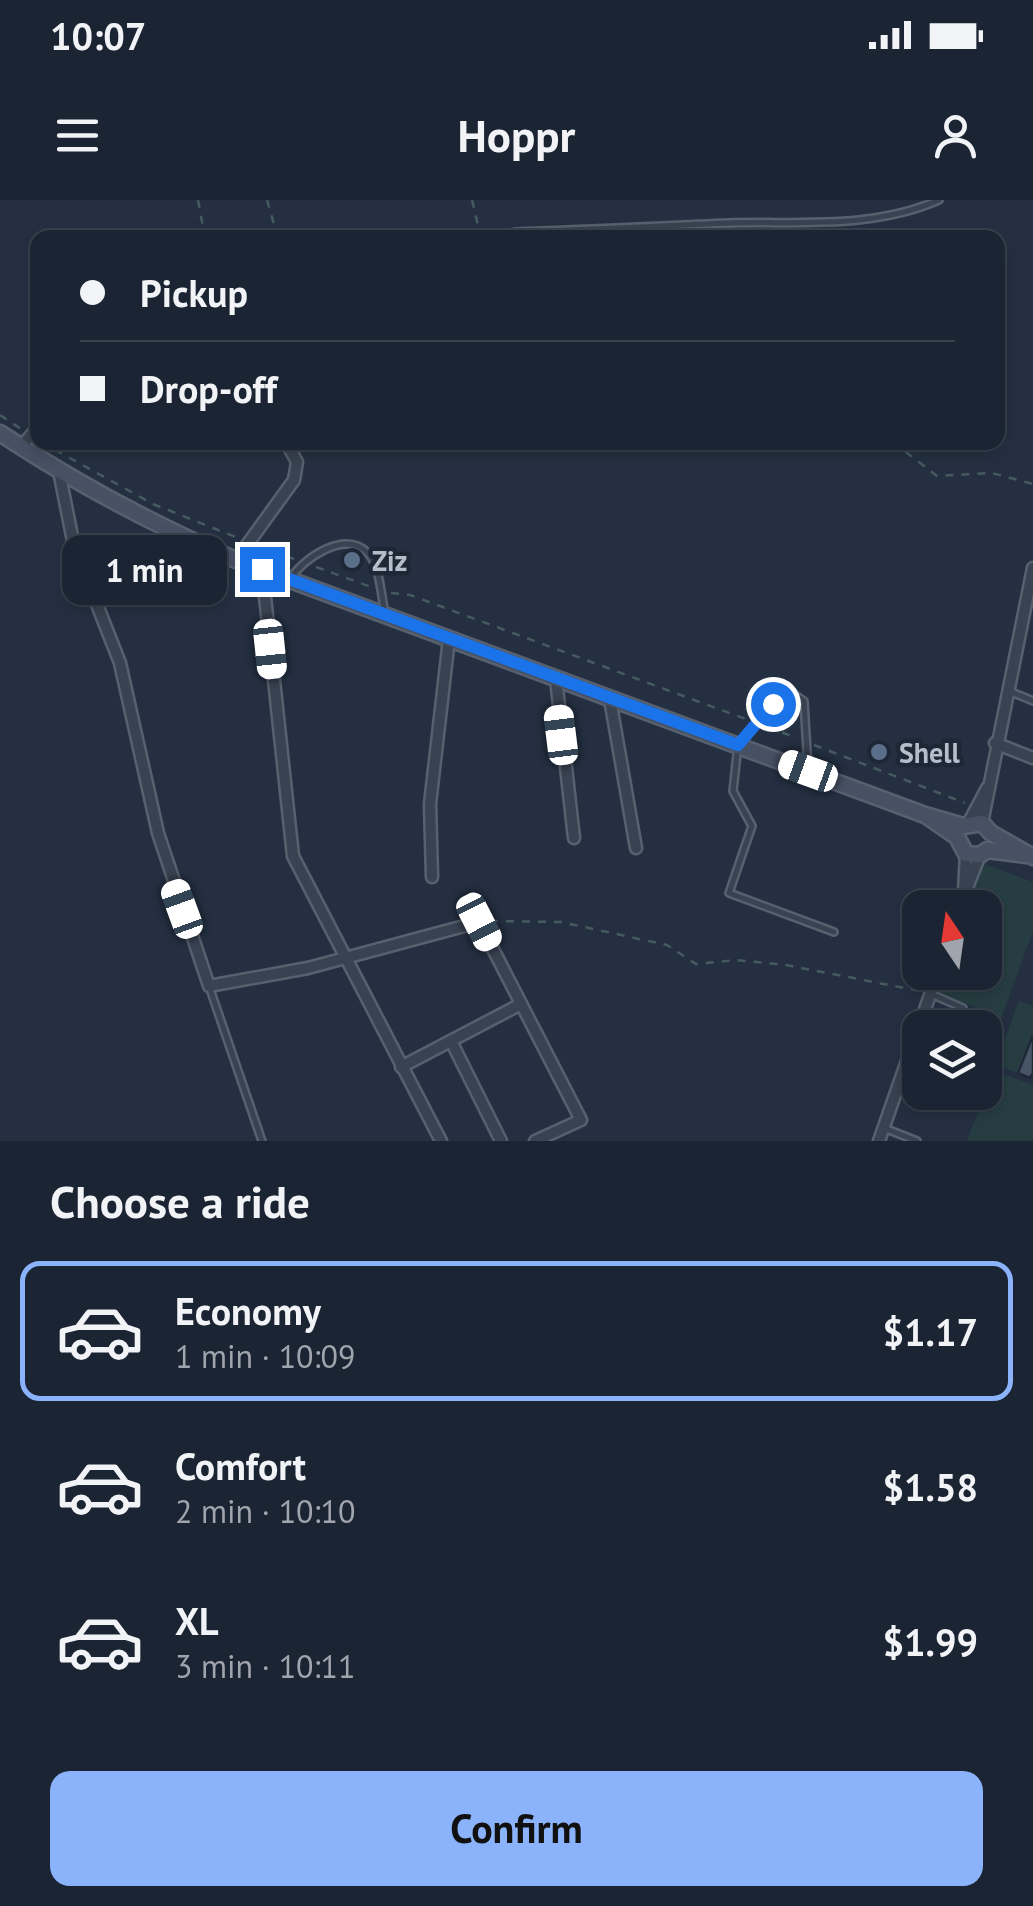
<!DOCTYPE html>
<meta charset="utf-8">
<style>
body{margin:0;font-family:"PT Sans",sans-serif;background:#28303e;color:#f1f3f6;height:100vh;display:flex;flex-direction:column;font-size:38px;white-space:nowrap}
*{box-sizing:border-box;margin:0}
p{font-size:32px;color:#a0a4ac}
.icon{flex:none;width:55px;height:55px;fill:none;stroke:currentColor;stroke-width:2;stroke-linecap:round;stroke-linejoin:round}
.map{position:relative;height:941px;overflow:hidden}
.sheet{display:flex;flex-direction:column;background:#1b2432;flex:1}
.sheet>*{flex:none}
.banner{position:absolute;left:30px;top:30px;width:975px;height:220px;border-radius:20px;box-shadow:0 5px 15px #0003,0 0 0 2px #39414d;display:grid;align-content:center;height:220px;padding:0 50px;background:#1b2432}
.needle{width:65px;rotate:347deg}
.controls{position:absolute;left:902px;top:690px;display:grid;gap:20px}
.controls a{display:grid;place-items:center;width:100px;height:100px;border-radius:20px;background:#1b2432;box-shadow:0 5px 15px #0003,0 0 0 2px #39414d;font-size:50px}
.end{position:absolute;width:45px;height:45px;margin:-22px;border:12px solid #1a73e8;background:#fff;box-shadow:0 0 0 5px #fff}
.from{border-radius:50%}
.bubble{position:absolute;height:70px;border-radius:20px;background:#1b2432;box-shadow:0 5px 15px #0003,0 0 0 2px #39414d;font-size:32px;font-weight:700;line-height:70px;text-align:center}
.car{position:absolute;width:30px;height:60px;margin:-30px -15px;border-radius:12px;box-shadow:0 0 8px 2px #0007;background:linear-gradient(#fff 24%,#345 0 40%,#fff 0 76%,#345 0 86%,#fff 0)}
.banner b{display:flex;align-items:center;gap:35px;height:95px;font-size:38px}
.banner b+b{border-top:2px solid #39414d}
.banner i{width:25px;height:25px;background:#f1f3f6}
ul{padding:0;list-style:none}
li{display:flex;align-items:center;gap:30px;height:140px;margin:0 20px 15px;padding:0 30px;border:5px solid transparent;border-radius:20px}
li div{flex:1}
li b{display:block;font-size:38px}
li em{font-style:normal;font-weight:700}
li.active{border-color:#8ab3fc}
li>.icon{width:90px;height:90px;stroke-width:1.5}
h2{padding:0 50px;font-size:45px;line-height:120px}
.primary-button{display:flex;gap:20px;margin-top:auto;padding:20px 50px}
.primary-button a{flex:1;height:115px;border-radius:20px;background:#8ab3fc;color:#111;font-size:40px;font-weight:700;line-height:115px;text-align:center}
.status{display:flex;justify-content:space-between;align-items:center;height:70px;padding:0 50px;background:#1b2432;direction:ltr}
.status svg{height:28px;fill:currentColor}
header{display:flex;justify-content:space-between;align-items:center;height:130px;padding:0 50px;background:#1b2432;font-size:45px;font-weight:700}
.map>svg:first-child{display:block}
.green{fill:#263e42}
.building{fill:#485468;stroke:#202938;stroke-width:2.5}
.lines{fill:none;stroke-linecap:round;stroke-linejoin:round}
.lane-casing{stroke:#57606e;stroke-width:10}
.street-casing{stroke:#57606e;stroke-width:15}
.secondary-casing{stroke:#57606e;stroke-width:19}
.path{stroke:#455b5f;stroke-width:2.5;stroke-dasharray:8 8;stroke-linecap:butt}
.lane{stroke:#394251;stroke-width:5}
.street{stroke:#394251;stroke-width:10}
.secondary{stroke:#475164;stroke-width:14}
.route{stroke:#1a73e8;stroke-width:12}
.service-dot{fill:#5c6f8a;stroke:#1e2736;stroke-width:4}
.labels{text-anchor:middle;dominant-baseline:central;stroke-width:9;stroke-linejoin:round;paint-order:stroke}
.poi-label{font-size:28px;font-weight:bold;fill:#b5bdcb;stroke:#1e2736;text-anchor:start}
</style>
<div class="status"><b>10:07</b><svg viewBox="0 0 49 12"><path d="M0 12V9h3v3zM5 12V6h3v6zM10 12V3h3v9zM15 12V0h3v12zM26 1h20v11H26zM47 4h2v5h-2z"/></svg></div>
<header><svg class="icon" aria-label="menu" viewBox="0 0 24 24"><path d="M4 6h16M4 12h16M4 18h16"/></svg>Hoppr<svg class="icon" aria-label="person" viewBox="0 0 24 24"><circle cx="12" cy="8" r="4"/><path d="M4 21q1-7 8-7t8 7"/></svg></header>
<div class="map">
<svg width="1033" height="941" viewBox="0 0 1033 941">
<rect width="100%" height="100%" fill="#243042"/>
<!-- green -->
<g class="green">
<path d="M984,664L1033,682V731L997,830L984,825L988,812L937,793L945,773L985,772V708L968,707Z"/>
<path d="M1019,801L1033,806V835L1018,873L995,865Z"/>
<path d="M993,870L1033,885V941H967Z"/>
</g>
<!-- building -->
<g class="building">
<circle cx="352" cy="360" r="10"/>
<path d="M789,494L802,499L791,525L778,520Z"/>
<path d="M1033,835V873L1030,878L1018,873Z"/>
</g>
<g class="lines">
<!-- lane casing -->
<g class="lane-casing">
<g id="lane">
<path d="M490,38L515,32C586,30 657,26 729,23C799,21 874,29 939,0"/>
<path d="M291,378C303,359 344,330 367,352C380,365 381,396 385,413"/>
<path d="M1009,491L1033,501"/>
<path d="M808,568L804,501L788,490L738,545L733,591L752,626L729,693L834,732"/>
<path d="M209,786L262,941"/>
<path d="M931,794L963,808"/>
<path d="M884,928L917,941"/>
</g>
</g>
<!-- street casing -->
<g class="street-casing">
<g id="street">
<path d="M21,247L38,227"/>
<path d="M59,271L74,346L120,463L158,633L209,786L308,768L479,722L581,920L535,941"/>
<path d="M236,360L294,280L297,262L286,242"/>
<path d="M262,369L293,656L441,941"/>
<path d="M556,479L574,638"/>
<path d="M610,499L636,648"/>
<path d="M995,543L1033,558"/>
<path d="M969,622L987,588"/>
<path d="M982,623L1033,368"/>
<path d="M432,677L430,604L449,439"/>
<path d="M964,691L966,654"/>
<path d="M959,708L980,655"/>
<path d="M451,841L501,941"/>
<path d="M401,867L521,804"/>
<path d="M879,941L938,772"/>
</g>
</g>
<!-- secondary casing -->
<g class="secondary-casing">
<g id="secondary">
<path d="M0,233C74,282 154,325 236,360L925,615L963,626L982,623L991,633L1033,657"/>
<path d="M928,617L957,637L966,654L980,655L987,650L1026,655"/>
</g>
</g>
<!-- path -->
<g class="path">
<path d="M198,0L205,38"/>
<path d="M267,0L278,38"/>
<path d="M472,0L481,38"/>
<path d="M756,29L757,38"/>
<path d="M0,215L24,231"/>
<path d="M41,242L153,304L238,338"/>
<path d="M893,242L937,276L992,273L1033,284"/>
<path d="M260,346L294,359"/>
<path d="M316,367L374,388"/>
<path d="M391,393L410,395L751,521"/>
<path d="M767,527L797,538"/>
<path d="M814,545L965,603"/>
<path d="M490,721L561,722L667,745L696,764L736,760L786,765L920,791"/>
</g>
<!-- lane -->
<use href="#lane" class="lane"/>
<!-- street -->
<use href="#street" class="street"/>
<!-- secondary -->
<use href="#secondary" class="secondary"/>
</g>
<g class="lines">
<!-- route -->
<path class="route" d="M262,369L738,545L773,504"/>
</g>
<!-- markers -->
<g class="service-dot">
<circle cx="352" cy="360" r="10"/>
<circle cx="879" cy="552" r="10"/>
</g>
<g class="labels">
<!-- poi labels -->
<g class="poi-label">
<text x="372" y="360">Ziz</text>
<text x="899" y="552">Shell</text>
</g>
</g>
</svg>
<div class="controls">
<a><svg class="needle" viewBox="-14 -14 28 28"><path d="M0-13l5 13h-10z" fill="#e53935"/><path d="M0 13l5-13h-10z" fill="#a0a4ac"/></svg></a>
<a><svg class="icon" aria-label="layers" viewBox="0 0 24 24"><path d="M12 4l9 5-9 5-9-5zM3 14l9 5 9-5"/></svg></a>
</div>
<i class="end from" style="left:773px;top:504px"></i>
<i class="end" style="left:262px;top:369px"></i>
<div class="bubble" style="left:62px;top:335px;width:165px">1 min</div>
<i class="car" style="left:270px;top:449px;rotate:174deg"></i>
<i class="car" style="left:561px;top:535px;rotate:353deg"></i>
<i class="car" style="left:808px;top:571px;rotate:290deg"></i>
<i class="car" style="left:182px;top:709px;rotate:340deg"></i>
<i class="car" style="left:479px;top:722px;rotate:153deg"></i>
<div class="banner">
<b><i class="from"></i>Pickup</b>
<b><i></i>Drop-off</b>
</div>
</div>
<section class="sheet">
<h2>Choose a ride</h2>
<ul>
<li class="active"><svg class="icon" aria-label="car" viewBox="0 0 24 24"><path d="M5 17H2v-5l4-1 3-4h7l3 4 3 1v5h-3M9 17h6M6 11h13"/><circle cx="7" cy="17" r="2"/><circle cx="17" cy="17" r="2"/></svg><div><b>Economy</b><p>1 min · 10:09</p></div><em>$1.17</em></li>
<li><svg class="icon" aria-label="car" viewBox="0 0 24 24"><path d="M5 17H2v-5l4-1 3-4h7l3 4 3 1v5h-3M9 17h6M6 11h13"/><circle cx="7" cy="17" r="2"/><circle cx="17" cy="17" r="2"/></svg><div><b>Comfort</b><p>2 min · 10:10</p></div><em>$1.58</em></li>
<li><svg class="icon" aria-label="car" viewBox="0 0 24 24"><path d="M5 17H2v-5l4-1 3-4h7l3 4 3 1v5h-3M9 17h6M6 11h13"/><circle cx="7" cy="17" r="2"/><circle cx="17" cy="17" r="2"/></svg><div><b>XL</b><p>3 min · 10:11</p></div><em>$1.99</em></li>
</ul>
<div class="primary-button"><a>Confirm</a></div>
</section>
